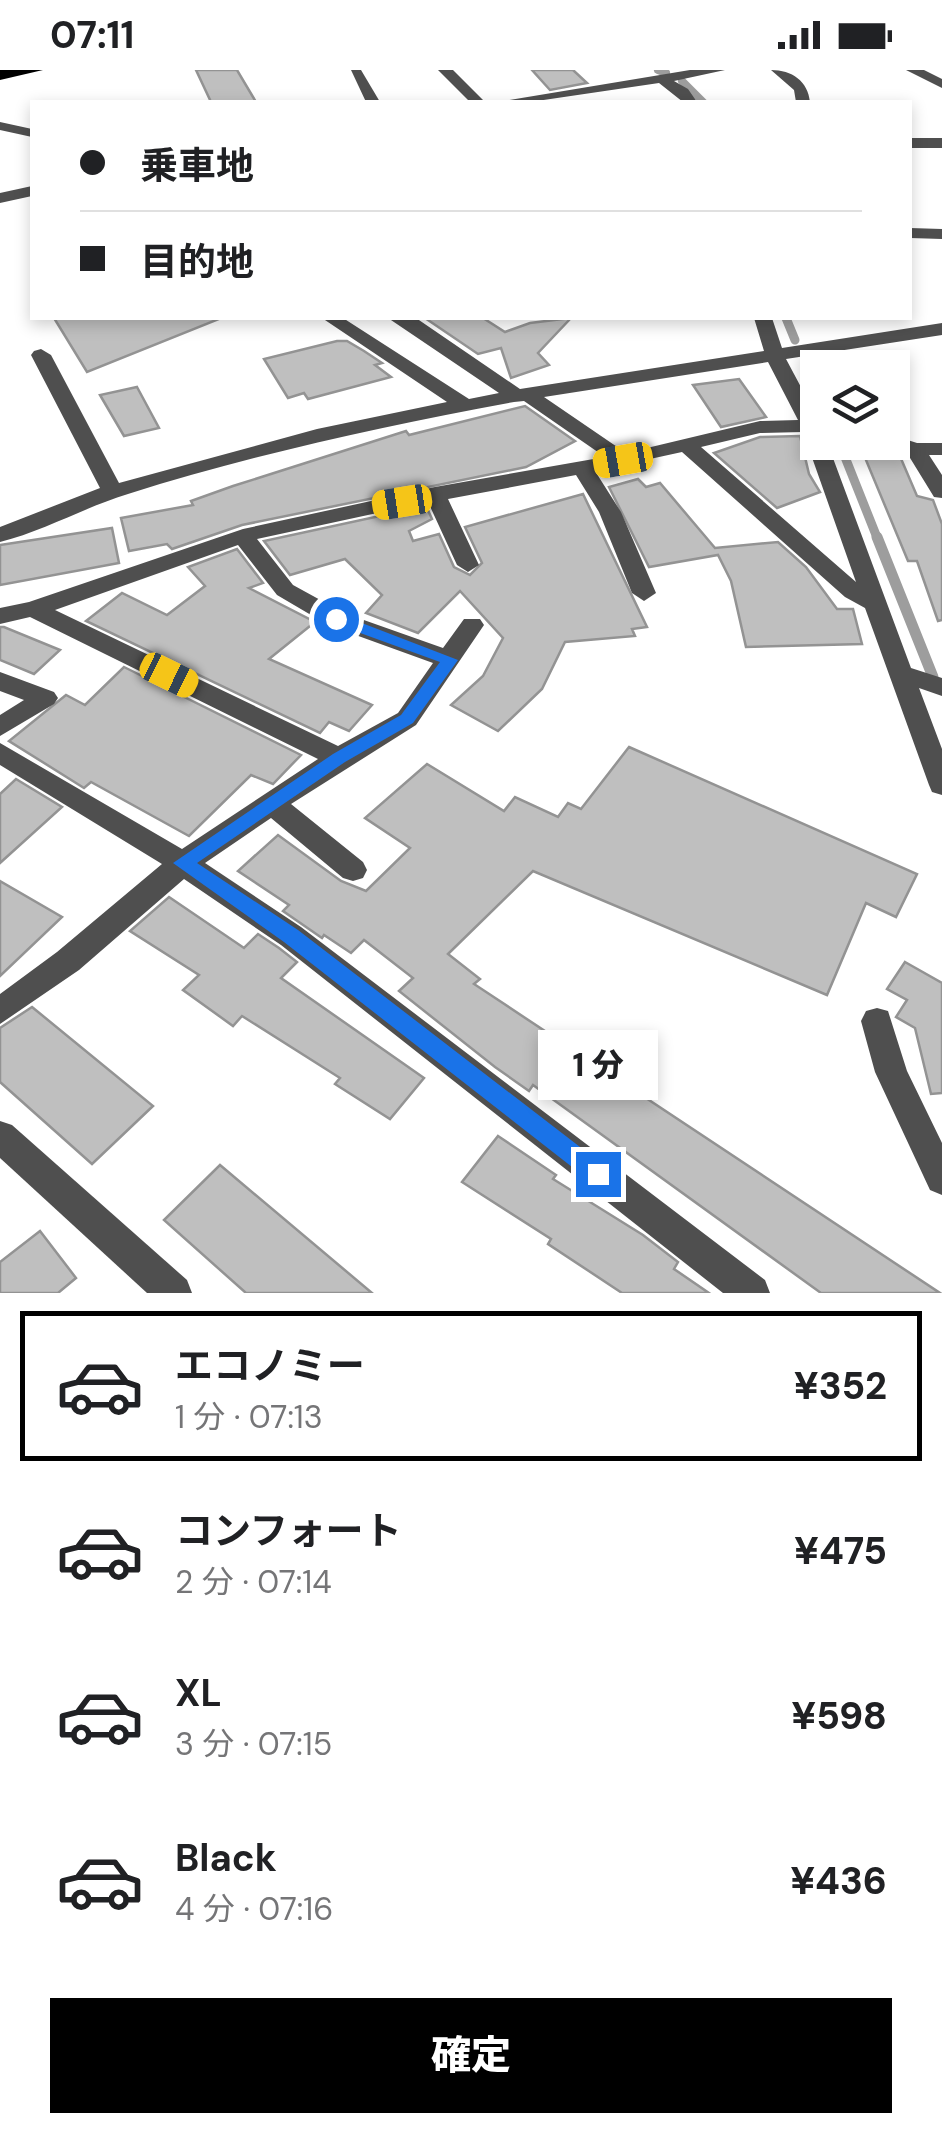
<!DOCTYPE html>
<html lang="ja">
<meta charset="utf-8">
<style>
body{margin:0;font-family:"DM Sans","Noto Sans JP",sans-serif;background:#f2f2f2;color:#202124;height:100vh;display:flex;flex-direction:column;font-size:38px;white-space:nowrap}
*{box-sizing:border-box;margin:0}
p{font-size:32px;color:#757577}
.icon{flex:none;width:55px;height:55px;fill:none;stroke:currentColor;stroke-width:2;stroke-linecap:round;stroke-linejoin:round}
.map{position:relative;height:1223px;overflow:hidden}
.panel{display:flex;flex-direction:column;background:#fff;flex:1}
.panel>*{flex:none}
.banner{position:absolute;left:30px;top:30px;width:882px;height:220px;border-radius:0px;box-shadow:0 5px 15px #0003;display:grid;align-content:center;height:220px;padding:0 50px;background:#fff}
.controls{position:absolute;left:800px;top:280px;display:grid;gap:20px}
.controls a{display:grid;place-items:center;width:110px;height:110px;border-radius:0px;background:#fff;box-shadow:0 5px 15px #0003;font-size:50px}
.end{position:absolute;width:45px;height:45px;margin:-22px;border:12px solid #1a73e8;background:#fff;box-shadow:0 0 0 5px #fff}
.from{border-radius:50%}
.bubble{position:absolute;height:70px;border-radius:0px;background:#fff;box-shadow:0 5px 15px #0003;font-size:32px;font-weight:800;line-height:70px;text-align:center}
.car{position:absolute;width:30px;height:60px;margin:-30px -15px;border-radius:12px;box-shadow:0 0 8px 2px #0007;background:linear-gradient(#f5c518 24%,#345 0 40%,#f5c518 0 76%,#345 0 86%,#f5c518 0)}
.banner b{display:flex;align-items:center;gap:35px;height:95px;font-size:38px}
.banner b+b{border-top:2px solid #e0e0e0}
.banner i{width:25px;height:25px;background:#202124}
ul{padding:18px 0 0;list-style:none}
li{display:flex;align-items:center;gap:30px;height:150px;margin:0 20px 15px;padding:0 30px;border:5px solid transparent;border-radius:0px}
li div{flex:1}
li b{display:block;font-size:38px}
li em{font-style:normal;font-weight:800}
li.on{border-color:#000}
li>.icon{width:90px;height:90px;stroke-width:1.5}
.button{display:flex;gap:20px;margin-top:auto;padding:20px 50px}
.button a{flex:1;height:115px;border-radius:0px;background:#000;color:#fff;font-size:40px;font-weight:800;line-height:115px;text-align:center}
.status{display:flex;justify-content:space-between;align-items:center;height:70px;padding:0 50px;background:#fff;direction:ltr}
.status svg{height:28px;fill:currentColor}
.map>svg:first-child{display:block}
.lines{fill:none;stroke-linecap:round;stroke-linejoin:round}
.stream-far2{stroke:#9d9d9d;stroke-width:8}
.stream-far1{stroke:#9d9d9d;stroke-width:9}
.stream{stroke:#9d9d9d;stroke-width:11}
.building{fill:#bfbfbf;stroke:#939393;stroke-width:2.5}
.minor{fill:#4f4f4f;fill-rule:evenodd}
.highway{fill:#000;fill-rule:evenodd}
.route{fill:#1a73e8}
</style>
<div class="status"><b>07:11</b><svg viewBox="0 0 49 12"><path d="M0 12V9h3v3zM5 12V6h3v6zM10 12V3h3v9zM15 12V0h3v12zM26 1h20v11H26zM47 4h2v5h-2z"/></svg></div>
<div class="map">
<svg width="942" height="1223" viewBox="0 0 942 1223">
<rect width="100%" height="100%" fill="#fff"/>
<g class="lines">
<!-- stream-far2 -->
<g class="stream-far2">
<path d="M658,0L666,3"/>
<path d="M682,11L703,32"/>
</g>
<!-- stream-far1 -->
<g class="stream-far1">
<path d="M786,248L795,270"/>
<path d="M807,299L818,322"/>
<path d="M839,372L878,470"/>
</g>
<!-- stream -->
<path class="stream" d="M877,467L933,607"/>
</g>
<!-- building -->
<g class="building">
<path d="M196,0H237L256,32H211Z"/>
<path d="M532,0H573L587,13L550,20Z"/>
<path d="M54,248H219V249L87,302Z"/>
<path d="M425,248H483L505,262L530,253L571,248L538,283L549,295L511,308L501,278L478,284Z"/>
<path d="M337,271H347L364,281L382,293L375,295L391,307L308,329L304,323L288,328L264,289Z"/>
<path d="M739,309L766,347L721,357L693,315Z"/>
<path d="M137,317L159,358L124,366L100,325Z"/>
<path d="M525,336L575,371L526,397L242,455L172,479L167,474L129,481L121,448L193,435L191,431L233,416L406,361L409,365Z"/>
<path d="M800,366L809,404L820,422L777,438L714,383L760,367Z"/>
<path d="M861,378H883L899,384L917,426L933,430L942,454V550L938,551L917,491H908Z"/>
<path d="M638,409L646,417L660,413L715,478L778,472L806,497L837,539H853L862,574L746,577L731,511L718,485L649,497L609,417Z"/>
<path d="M583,424L647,557L632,559L635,566L565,572L542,619L498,661L451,635L483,606L503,568L460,521L418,563L366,543L382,525L345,489L290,505L264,471L426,436L432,449L409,461L413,471L439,464L454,497L470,505L482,493L465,457Z"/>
<path d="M112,458L119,493L0,515V475Z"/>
<path d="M237,479L263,513L249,518L315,552L269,589L372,635L349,661L329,652L320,663L86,551L122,523L167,545L205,516L188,497Z"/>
<path d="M0,557H4L60,580L34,604L0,590Z"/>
<path d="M124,597L301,685L273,714L251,705L189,766L91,712L84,718L9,671L66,625L85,635Z"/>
<path d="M629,677L917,804L896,847L866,833L827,925L533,801L448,884L480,909L474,914L940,1223H821L533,1015L529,1021L495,997L399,921L413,908L364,870L351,883L324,865L322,868L283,841L289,835L238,801L278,765L341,811L366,821L410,778L365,748L427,694L504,741L515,727L558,747L568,733L581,739Z"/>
<path d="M16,709L62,737L0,793V724Z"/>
<path d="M0,811L62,847L0,906Z"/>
<path d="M169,827L244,878L258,864L279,878L297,892L281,908L424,1008L390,1049L335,1014L340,1008L242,946L233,956L183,920L199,905L130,861Z"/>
<path d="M905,892L942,913V1023L931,1024L915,958L896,947L907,930L887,919Z"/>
<path d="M32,937L153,1036L92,1094L0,1012V958Z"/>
<path d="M498,1066L556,1105L553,1109L643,1165L678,1192L674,1199L709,1223H622L548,1174L551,1169L462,1112Z"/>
<path d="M220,1095L372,1223H246L164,1150Z"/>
<path d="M40,1161L76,1208L58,1223H0V1192Z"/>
</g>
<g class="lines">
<!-- minor -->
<g class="minor">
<path d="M351,0H361L380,32H366Z"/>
<path d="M438,0H453L485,32H470Z"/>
<path d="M690,0H725L674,11L688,19L697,32H683L659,13L530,32H498Z"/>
<path d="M771,0C792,0 808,11 810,32H796L794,20Z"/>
<path d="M906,0H924L942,9V18Z"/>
<path d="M0,52L32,59V67L0,60Z"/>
<rect x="910" y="68" width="32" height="10"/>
<path d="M32,116V126L0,133V123Z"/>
<path d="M910,158L942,159V169L910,168Z"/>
<path d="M322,248H343L469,329L499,323L388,248H416L520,319L764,281L754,248H772L782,278L942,253V265L786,289L818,349V372H827L911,598L942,608V626L919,618L942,679V725L932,722L929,715L865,538L845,527L682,382L595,401L621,442L656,523L644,531L632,523L599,442L576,405L448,429L479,495L468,502L457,495L428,432L257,469L293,515L344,543L443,578L464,549H480L484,555L416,655L291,734L363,792L367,800L363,808L353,811L343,808L271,748L205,793L301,857L765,1210L770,1223H723L281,875L184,809L79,900L0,954V924L57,882L162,794L0,695V673L182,779L318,689L30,547L0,554V538L29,532L243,459L435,417L605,387L524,331L514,332C384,356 255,384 128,424C85,437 44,461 0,472V457L100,418L31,285L34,281L41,279L51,285L119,413L317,359L447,332ZM768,292L798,350L760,351L626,383L544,327ZM803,362L856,512L701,377L760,363ZM238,475L277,525L328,555L433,593L398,643L338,676L55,540Z"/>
<path d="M892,365L917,373H942V385H929L942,405V428L934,427L907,383L885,375L883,372H892Z"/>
<path d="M0,602L54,622L58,628L54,634L0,666V645L24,630L0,621Z"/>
<path d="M877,938L888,941L907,1001L942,1073V1125L930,1120L875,1002L861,951L866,941Z"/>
<path d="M0,1051L12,1055L187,1210L192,1223H147L0,1088Z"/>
</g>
<!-- highway -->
<path class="highway" d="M0,0H43L0,10Z"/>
</g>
<!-- route -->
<path class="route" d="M330,545H341L458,590L413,653L345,692L197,793L298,860L606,1097V1111H590L284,872L173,793L333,684L401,645L440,592L330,552Z"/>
</svg>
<div class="controls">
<a><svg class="icon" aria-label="layers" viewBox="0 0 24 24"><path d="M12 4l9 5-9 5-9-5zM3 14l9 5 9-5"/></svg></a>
</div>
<i class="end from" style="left:336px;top:549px"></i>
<i class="end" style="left:598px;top:1104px"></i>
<div class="bubble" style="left:538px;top:960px;width:120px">1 分</div>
<i class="car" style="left:623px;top:390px;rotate:260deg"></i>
<i class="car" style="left:402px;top:432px;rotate:261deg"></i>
<i class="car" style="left:169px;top:605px;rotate:116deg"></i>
<div class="banner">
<b><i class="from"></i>乗車地</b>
<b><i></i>目的地</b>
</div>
</div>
<section class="panel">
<ul>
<li class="on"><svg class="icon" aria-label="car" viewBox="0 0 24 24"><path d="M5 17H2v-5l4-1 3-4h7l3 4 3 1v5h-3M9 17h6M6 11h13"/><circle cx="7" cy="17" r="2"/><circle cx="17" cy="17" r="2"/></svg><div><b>エコノミー</b><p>1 分 · 07:13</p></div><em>¥352</em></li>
<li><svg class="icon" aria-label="car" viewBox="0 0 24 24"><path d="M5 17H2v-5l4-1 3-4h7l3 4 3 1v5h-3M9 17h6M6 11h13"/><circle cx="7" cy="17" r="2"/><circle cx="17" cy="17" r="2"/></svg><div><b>コンフォート</b><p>2 分 · 07:14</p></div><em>¥475</em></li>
<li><svg class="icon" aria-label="car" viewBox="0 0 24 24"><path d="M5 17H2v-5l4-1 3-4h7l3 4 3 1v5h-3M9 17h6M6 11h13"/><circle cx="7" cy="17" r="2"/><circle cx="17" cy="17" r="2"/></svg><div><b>XL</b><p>3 分 · 07:15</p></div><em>¥598</em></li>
<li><svg class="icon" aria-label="car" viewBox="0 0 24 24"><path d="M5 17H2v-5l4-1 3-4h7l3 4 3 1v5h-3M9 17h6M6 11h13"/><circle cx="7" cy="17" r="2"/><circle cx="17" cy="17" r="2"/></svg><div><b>Black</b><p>4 分 · 07:16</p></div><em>¥436</em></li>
</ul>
<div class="button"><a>確定</a></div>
</section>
